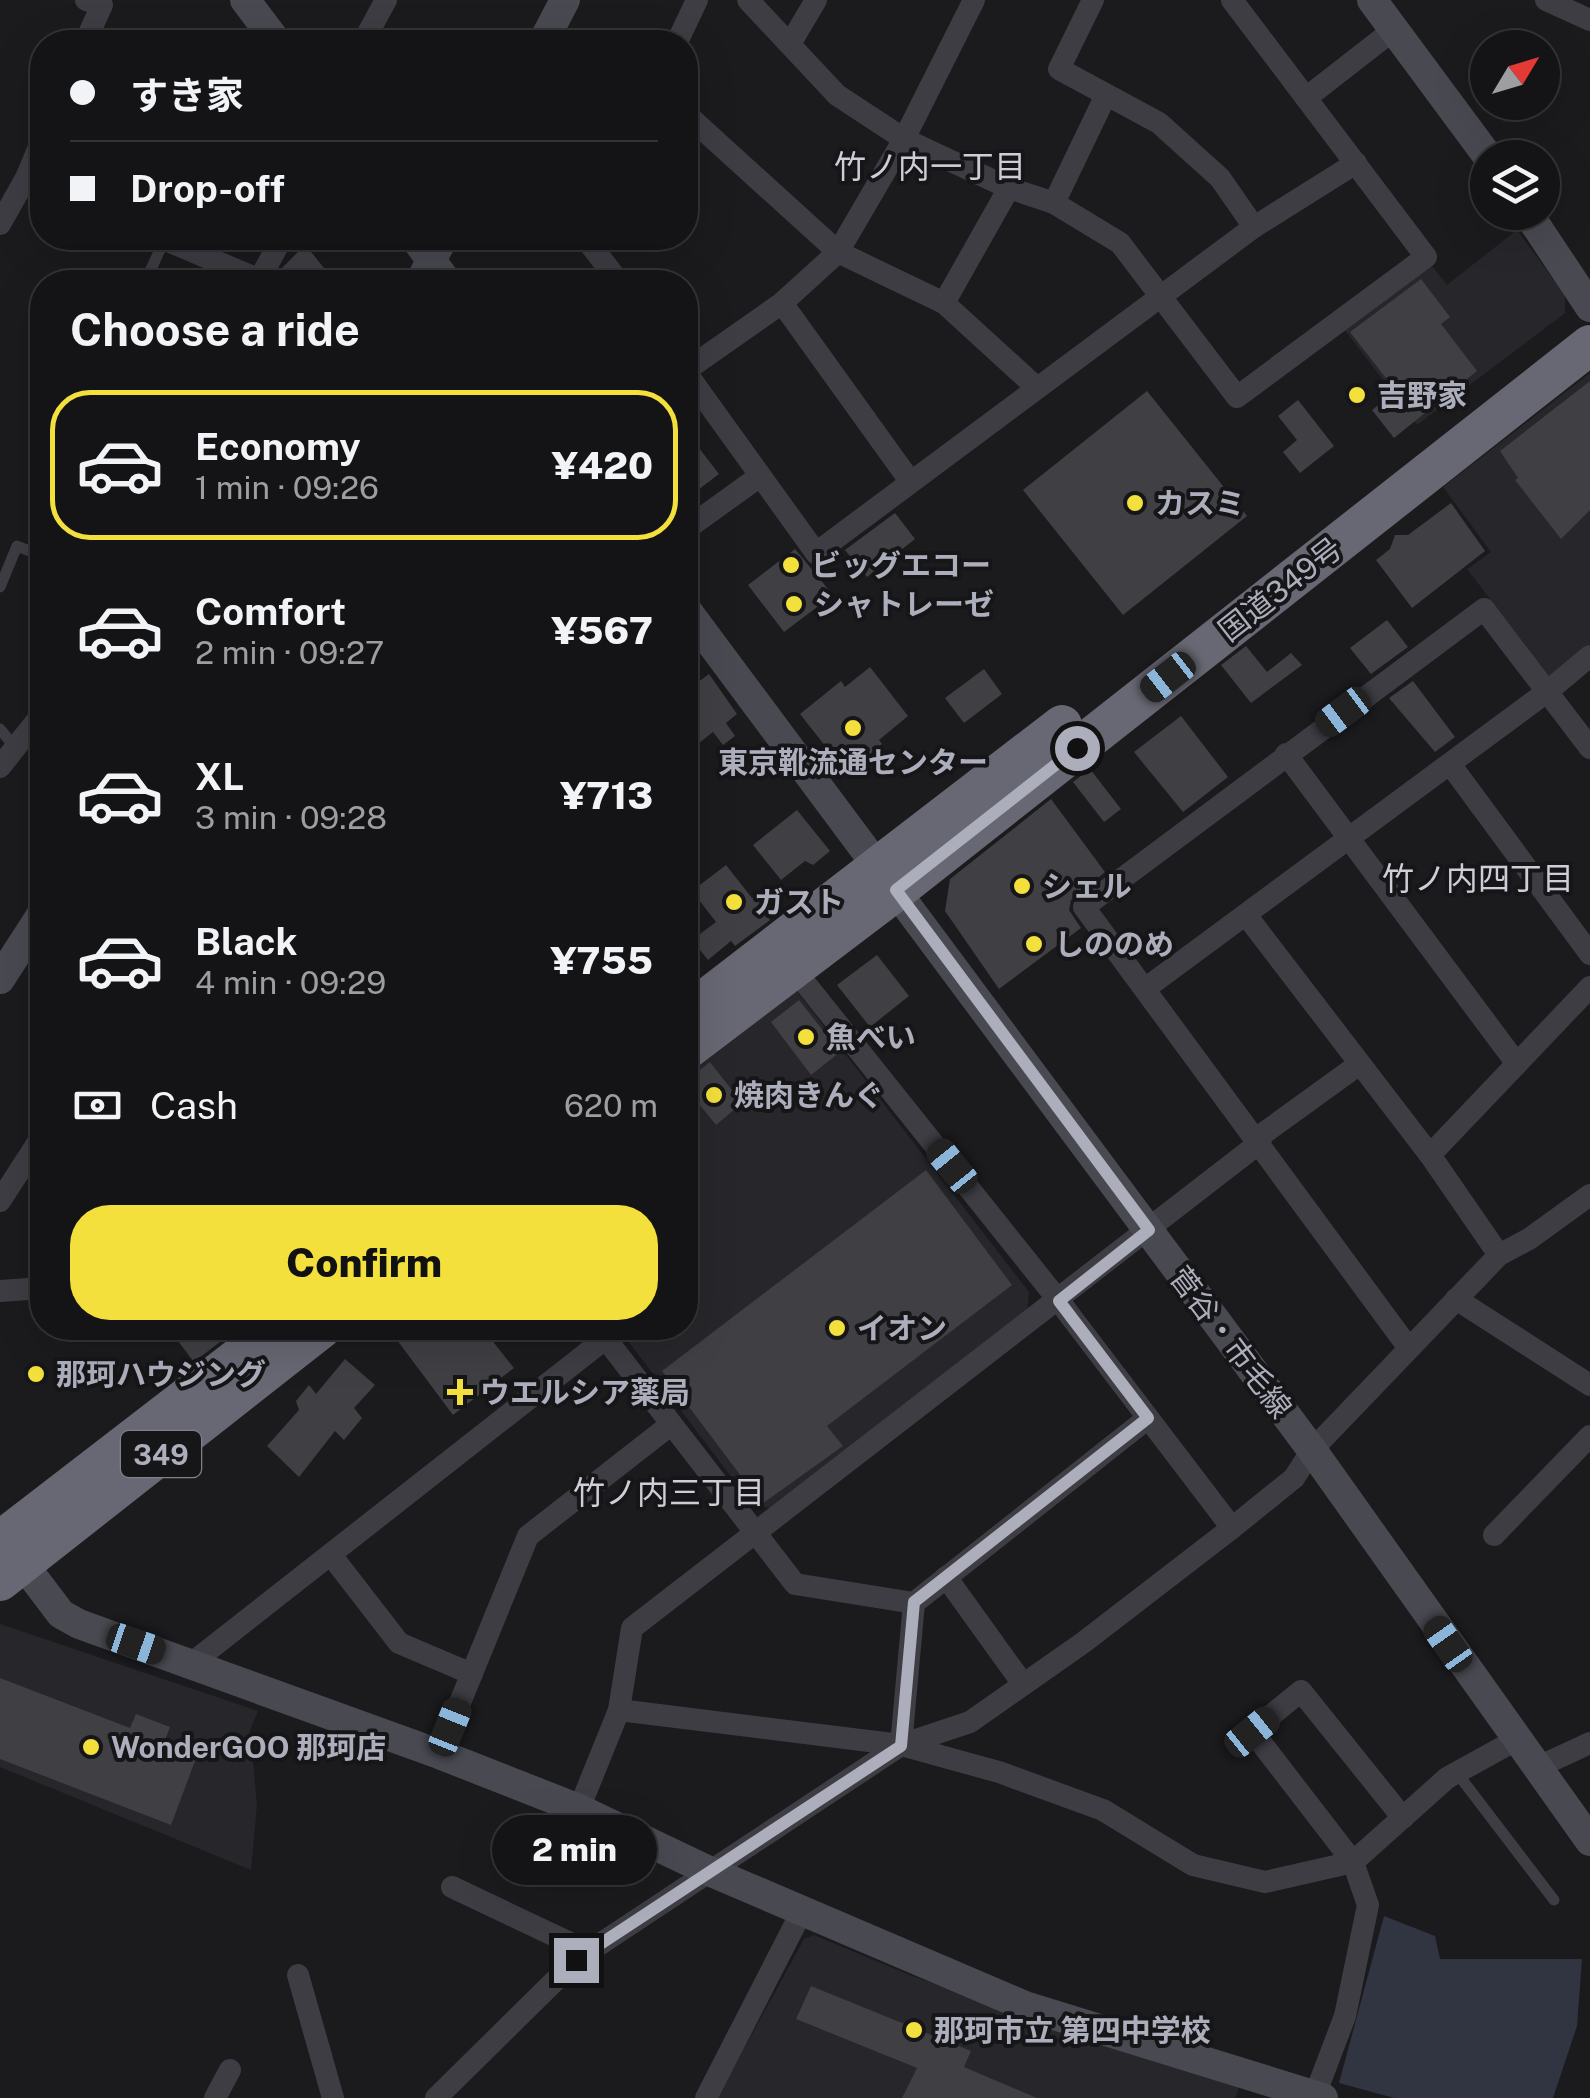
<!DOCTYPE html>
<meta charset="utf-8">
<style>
body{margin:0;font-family:"Public Sans","Noto Sans JP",sans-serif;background:#1d1d1f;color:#f1f3f6;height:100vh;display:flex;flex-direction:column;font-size:38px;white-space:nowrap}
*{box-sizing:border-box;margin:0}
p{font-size:32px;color:#9d9ea1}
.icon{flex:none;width:55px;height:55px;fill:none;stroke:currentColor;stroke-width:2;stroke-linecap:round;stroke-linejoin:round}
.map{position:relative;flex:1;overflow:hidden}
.side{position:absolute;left:30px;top:270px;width:668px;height:1070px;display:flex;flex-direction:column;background:#141416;border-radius:40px;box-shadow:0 10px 40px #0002,0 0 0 2px #333335}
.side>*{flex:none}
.banner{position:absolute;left:30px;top:30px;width:668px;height:220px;border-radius:40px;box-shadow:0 10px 40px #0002,0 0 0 2px #333335;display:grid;align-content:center;height:220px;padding:0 40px;background:#141416}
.needle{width:65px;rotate:52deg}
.controls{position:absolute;left:1470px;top:30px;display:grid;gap:20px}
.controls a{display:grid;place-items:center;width:90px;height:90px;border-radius:50%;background:#141416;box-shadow:0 10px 40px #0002,0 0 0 2px #333335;font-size:50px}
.end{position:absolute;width:45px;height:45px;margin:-22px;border:12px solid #adaebc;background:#111;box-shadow:0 0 0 5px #111}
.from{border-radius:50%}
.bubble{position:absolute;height:70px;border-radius:35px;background:#141416;box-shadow:0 10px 40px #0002,0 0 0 2px #333335;font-size:32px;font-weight:800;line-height:70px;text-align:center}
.car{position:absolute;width:30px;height:60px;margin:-30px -15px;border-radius:12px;box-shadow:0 0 8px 2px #0007;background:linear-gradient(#222 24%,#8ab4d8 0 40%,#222 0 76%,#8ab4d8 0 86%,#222 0)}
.banner b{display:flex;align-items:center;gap:35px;height:95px;font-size:38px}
.banner b+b{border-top:2px solid #333335}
.banner i{width:25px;height:25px;background:#f1f3f6}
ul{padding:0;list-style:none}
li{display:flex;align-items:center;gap:30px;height:150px;margin:0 20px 15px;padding:0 20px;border:5px solid transparent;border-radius:40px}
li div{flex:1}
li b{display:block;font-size:38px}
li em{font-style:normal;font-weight:800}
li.active{border-color:#f3e03c}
li>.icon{width:90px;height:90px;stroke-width:1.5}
h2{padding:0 40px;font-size:45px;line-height:120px}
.pay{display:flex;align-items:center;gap:25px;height:110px;padding:0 40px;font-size:38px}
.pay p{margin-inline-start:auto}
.action{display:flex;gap:20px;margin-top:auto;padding:20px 40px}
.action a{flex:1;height:115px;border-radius:40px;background:#f3e03c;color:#111;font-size:40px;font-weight:800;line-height:115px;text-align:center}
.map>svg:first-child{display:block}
.built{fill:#27262a}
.water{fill:#303541}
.building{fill:#403f44}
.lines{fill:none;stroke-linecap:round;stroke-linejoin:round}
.lane{stroke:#3e3d44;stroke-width:11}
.street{stroke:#3e3d44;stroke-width:22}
.secondary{stroke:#494952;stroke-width:30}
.highway{stroke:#676873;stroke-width:40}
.route{stroke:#adaebc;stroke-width:12}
.poi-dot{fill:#f3e03c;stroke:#161518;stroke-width:4}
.labels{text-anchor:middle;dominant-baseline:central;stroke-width:8;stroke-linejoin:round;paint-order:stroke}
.shield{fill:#161518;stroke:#80808b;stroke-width:2.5}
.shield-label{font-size:28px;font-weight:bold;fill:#adaebc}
.poi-label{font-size:30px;font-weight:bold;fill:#adaebc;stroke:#161518;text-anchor:start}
.street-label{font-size:30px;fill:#adaebc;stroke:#161518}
.neighbourhood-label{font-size:32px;fill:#ceced8;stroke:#161518}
</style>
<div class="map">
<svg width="1590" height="2098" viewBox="0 0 1590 2098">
<rect width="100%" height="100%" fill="#1b1a1d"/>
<!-- built -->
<g class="built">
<path d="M1517,230L1565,295V313L1417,425L1344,329L1432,266L1447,285Z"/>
<path d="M1590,373V644L1550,677L1467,569L1491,552L1443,487Z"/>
<path d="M795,989L1029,1292L1027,1314L774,1509L752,1504L618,1328H685V1071Z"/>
<path d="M0,1624L258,1711L250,1730L257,1805L251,1870L0,1767Z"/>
<path d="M814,1935L912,1976L1237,2083L1238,2091L1235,2098H717L804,1939Z"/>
</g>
<!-- water -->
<path class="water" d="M1384,1916L1435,1936L1440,1959H1582L1577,2026L1553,2098H1394L1339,2083Z"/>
<!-- building -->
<g class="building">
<path d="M305,245L316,258L335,282H294L282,268Z"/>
<path d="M1421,279L1450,317L1441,324L1477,371L1394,438L1372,410L1396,391L1350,332Z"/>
<path d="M1590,381V510L1561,539L1515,480L1518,478L1500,451Z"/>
<path d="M1147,391L1247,516L1123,615L1023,490Z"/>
<path d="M1298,400L1334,446L1300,473L1283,452L1297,440L1278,416Z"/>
<path d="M685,430L719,474L694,493L685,480Z"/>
<path d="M1451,503L1485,551L1412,608L1376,560L1390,549L1395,535H1408Z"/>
<path d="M895,513L915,539L867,577L845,550Z"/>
<path d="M795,549L833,595L784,632L748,585Z"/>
<path d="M1387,620L1408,647L1371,674L1350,648Z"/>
<path d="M1246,646L1267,672L1291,653L1302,665L1251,703L1221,665Z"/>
<path d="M870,667L908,716L879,740L882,744L870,754L865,748L841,766L800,714L841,681L845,687Z"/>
<path d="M984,669L1002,694L964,723L945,698Z"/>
<path d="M709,674L737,714L726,723L735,736L723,745L713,732L685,754V692Z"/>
<path d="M1413,681L1455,737L1435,752L1389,698Z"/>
<path d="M1181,716L1228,777L1183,812L1134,752Z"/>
<path d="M1090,769L1121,809L1104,822L1073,782Z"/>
<path d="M1051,799L1105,872L1071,900L1069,910L1081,928L999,989L945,911L950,879Z"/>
<path d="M797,810L830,851L813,865L805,861L781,880L753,845Z"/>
<path d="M726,865L752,898L759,892L770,906L763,911L770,920L735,946L731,941L708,960L692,940L716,922L692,891Z"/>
<path d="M877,955L909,996L870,1027L837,985Z"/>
<path d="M799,1000L840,1052L811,1075L771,1022Z"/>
<path d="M710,1062L742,1103L716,1125L685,1087V1082Z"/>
<path d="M926,1170L1012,1285L827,1426L843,1446L762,1504L662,1371Z"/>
<path d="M168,1328H238L194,1362Z"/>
<path d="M388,1328H482L514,1368L453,1415Z"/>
<path d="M345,1359L375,1385L354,1408L362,1418L344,1440L335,1431L299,1477L267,1446L299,1410L296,1401L309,1385L316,1394Z"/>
<path d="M0,1678L130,1728L136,1714L170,1727L165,1740L198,1753L171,1825L0,1759Z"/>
<path d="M811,1986L971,2051L964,2067L1037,2098H902L917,2068L796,2019Z"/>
</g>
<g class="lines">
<!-- lane -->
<g class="lane">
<path d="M145,282L165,239"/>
<path d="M0,587L17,546L42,556"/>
<path d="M0,729L14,746"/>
<path d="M1457,1773L1554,1900"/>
</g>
<!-- street -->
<g class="street">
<path d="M748,0L837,95L904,139L1009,188L1054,203L1120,243L1237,397L1426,257L1232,0"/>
<path d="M1093,0L1059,69L1159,123L1220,178L1254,227"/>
<path d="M1546,0L1590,20"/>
<path d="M85,42L102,5L86,0"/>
<path d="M363,42L386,0"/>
<path d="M677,42L697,0"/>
<path d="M790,44L816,0"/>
<path d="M1306,98L1392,31"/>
<path d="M685,113L838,252L944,303L1036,387"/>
<path d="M42,140L26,178L42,187"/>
<path d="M1054,203L1106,95"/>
<path d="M0,224L26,178"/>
<path d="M161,238L260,280"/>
<path d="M591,238L589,243L619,282"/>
<path d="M258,282L282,238"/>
<path d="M782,303L910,481"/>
<path d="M944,303L1009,188"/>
<path d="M685,371L816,553L1254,227L1356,163"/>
<path d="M685,371L782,303L838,252L904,139L974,0"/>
<path d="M685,530L760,476"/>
<path d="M1286,754L1517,1064"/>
<path d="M1450,764L1590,954"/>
<path d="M0,767L42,714"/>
<path d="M1246,915L1430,1155L1499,1255"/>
<path d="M793,968L1059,1301L1232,1528"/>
<path d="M1146,988L1548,691L1590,656"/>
<path d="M1430,1155L1590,987"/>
<path d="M0,1201L42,1136"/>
<path d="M0,1291L42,1288"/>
<path d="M1456,1299L1590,1385"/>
<path d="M599,1330L795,1584L914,1603"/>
<path d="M1408,1347L1084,907L1484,609L1590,748"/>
<path d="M1494,1535L1590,1436"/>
<path d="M331,1555L399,1643L472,1674"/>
<path d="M946,1577L1023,1684"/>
<path d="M192,1663L606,1338"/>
<path d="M619,1710L901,1745L999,1772L1103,1810L1193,1865L1265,1882L1353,1862L1447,1778L1516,1740"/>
<path d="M901,1745L914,1603L1148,1418"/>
<path d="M439,1754L528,1536L669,1426"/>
<path d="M1536,1768L1590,1743"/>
<path d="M579,1809L619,1710L632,1628L1258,1144L1264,1133L1358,1065"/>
<path d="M452,1887L589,1952"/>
<path d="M298,1975L333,2098"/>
<path d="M1315,2095L1345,2016L1368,1905L1353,1862L1252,1731L1301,1691L1403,1818"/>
<path d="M215,2098L230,2070"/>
<path d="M436,2098L576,1960L901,1745L970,1722L1084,1642L1232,1528L1294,1478L1312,1450L1499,1255L1529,1239L1590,1195"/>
<path d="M706,2098L802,1911"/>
</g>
<!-- secondary -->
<g class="secondary">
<path d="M245,0L277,42"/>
<path d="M1372,0L1489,158"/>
<path d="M543,42L565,0"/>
<path d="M1527,212L1590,307"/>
<path d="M415,238L447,282"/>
<path d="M420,282L443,238"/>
<path d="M685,608L1312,1450L1590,1841"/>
<path d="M0,979L42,914"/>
<path d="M11,1548L61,1614L79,1624L439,1754L579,1809L709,1871L1025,2006L1323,2098"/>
</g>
<!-- highway -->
<g class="highway">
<path d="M685,1015L1062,725"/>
<path d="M685,1051L896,891L1590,345"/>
<path d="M0,1541L274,1330"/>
<path d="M0,1581L322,1328"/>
</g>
</g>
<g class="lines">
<!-- route -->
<path class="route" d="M576,1960L901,1746L914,1602L1148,1418L1059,1301L1149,1230L896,890L1077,748"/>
</g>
<!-- markers -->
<g class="poi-dot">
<circle cx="1357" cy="395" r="10"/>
<circle cx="1135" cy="503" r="10"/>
<circle cx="791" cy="565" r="10"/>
<circle cx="794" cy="604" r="10"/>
<circle cx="853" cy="728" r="10"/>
<circle cx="1022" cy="886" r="10"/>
<circle cx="734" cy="902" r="10"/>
<circle cx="1034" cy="944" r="10"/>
<circle cx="806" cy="1037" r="10"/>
<circle cx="714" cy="1095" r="10"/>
<circle cx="837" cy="1328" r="10"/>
<circle cx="36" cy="1374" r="10"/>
<path d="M455 1377h10v10h10v10h-10v10h-10v-10h-10v-10h10z"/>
<circle cx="91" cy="1747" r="10"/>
<circle cx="914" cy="2030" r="10"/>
</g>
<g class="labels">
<!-- shield labels -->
<rect class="shield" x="121" y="1431" width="80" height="46" rx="8"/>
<g class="shield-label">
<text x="161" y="1454">349</text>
</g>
<!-- poi labels -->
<g class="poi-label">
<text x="1377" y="395">吉野家</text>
<text x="1155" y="503">カスミ</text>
<text x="811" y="565">ビッグエコー</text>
<text x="814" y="604">シャトレーゼ</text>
<text x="853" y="762" text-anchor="middle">東京靴流通センター</text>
<text x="1042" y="886">シェル</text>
<text x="754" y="902">ガスト</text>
<text x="1054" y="944">しののめ</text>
<text x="826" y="1037">魚べい</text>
<text x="734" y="1095">焼肉きんぐ</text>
<text x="857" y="1328">イオン</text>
<text x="56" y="1374">那珂ハウジング</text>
<text x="480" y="1392">ウエルシア薬局</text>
<text x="111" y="1747">WonderGOO 那珂店</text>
<text x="934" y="2030">那珂市立 第四中学校</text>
</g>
<!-- street labels -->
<g class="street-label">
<text transform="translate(1280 589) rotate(-38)">国道349号</text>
<text transform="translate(1231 1342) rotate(53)">菅谷・市毛線</text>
</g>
<!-- neighbourhood labels -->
<g class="neighbourhood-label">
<text x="930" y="166">竹ノ内一丁目</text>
<text x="1478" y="878">竹ノ内四丁目</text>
<text x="669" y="1492">竹ノ内三丁目</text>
</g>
</g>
</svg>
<div class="controls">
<a><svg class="needle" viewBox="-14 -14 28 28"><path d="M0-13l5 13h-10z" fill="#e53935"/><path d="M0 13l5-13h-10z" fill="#9d9ea1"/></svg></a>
<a><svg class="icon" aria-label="layers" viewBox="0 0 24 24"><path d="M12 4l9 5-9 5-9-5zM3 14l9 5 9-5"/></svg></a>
</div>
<i class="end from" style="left:1077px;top:748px"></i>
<i class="end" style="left:576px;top:1960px"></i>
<div class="bubble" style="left:492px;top:1815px;width:165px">2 min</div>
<i class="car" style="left:1168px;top:677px;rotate:232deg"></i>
<i class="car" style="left:1343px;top:712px;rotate:233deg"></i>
<i class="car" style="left:952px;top:1166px;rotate:321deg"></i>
<i class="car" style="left:136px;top:1644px;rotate:109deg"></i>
<i class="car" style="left:1448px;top:1644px;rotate:325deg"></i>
<i class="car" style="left:450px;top:1727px;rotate:22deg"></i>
<i class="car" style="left:1252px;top:1732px;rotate:51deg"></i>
<div class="banner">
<b><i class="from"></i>すき家</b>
<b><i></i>Drop-off</b>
</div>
<section class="side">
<h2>Choose a ride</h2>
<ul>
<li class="active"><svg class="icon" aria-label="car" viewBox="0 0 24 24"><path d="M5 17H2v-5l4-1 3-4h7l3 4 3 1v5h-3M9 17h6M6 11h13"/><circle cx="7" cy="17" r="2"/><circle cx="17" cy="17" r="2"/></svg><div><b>Economy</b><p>1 min · 09:26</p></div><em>¥420</em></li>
<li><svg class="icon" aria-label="car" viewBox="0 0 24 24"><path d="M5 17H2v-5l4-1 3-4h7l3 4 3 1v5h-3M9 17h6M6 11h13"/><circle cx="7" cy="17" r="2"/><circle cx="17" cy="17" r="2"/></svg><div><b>Comfort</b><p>2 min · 09:27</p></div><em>¥567</em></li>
<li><svg class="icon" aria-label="car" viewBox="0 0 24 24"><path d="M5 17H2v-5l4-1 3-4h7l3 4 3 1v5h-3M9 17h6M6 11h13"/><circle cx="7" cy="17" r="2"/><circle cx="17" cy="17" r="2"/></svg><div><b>XL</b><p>3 min · 09:28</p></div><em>¥713</em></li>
<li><svg class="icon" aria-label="car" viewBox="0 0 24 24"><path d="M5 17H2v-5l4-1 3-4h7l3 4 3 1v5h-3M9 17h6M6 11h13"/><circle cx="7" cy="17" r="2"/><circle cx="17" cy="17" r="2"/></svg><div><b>Black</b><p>4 min · 09:29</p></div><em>¥755</em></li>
</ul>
<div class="pay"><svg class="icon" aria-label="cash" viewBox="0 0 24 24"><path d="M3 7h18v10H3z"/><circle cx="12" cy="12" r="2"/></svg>Cash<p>620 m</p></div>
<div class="action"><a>Confirm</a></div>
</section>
</div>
